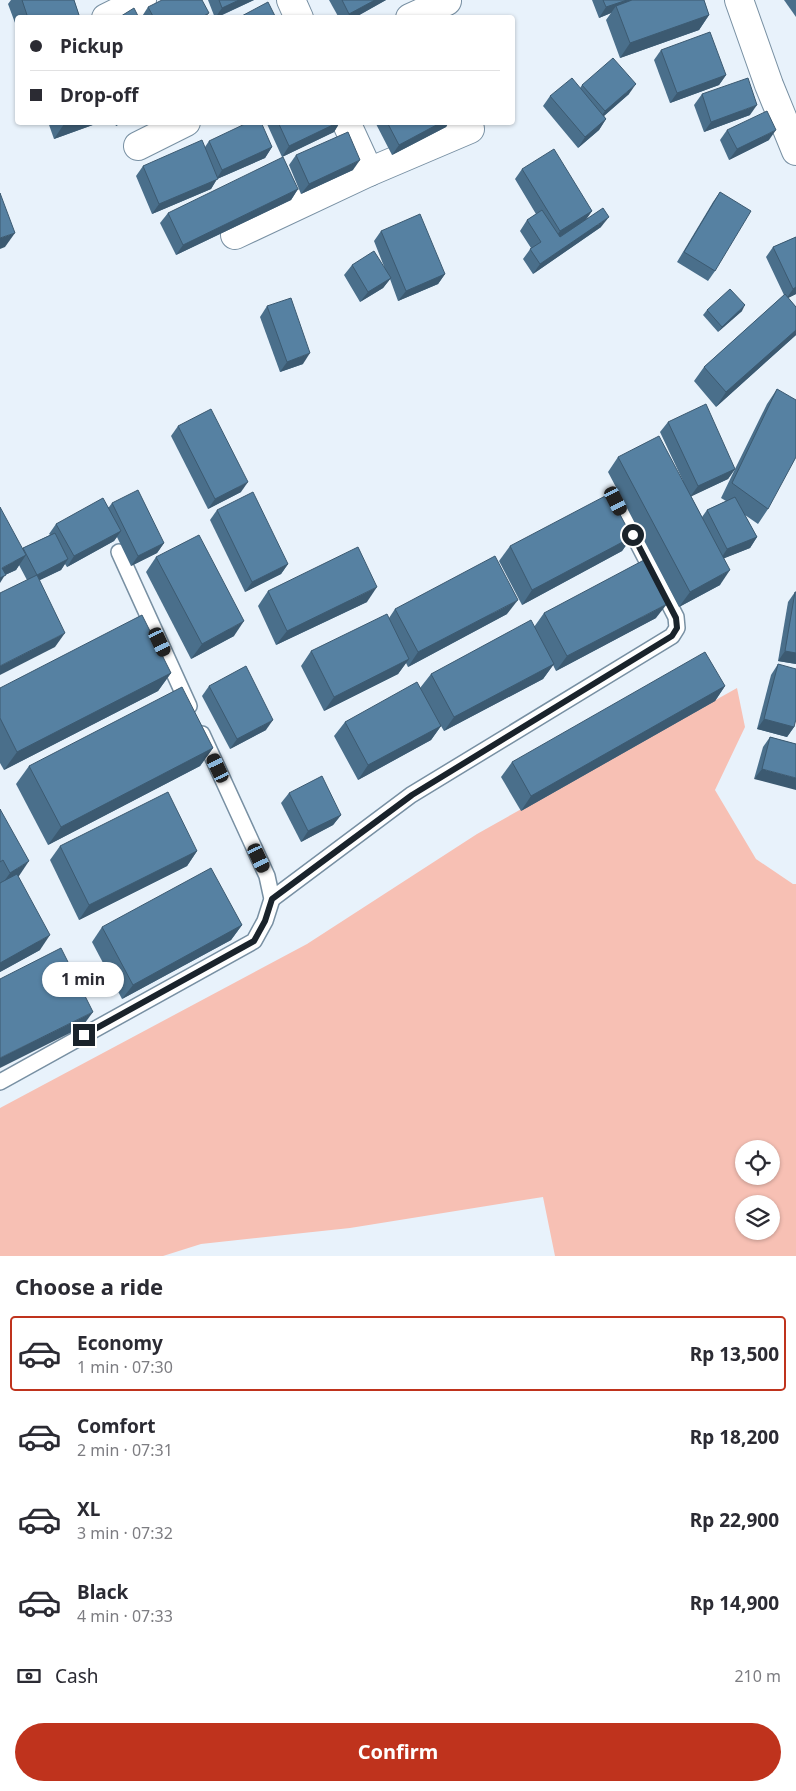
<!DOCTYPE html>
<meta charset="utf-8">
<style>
body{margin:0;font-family:"Noto Sans",sans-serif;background:#f7f7f7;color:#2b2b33;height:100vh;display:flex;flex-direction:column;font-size:19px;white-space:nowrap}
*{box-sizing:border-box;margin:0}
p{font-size:16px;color:#7c7c81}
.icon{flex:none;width:28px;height:28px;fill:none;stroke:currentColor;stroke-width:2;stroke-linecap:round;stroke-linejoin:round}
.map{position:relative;height:1256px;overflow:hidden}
.side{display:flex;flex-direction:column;background:#fff;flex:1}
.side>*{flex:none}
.banner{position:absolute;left:15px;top:15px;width:500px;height:110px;border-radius:5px;box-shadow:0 1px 4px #0004;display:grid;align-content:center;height:110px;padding:0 15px;background:#fff}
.fabs{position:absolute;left:735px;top:1140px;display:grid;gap:10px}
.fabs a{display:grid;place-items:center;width:45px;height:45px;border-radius:50%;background:#fff;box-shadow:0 1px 4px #0004;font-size:25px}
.end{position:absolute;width:22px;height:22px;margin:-11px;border:6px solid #1a232b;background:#fff;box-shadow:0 0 0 2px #fff}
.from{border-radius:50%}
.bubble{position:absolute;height:35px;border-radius:18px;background:#fff;box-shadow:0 1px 4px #0004;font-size:16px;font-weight:700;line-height:35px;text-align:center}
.car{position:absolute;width:15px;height:30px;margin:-15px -8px;border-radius:6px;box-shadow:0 0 4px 1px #0007;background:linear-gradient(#222 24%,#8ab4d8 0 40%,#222 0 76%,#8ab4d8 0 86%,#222 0)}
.banner b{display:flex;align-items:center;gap:18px;height:48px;font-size:19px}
.banner b+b{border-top:1px solid #e1e1e2}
.banner i{width:12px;height:12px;background:#2b2b33}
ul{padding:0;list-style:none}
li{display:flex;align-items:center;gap:15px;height:75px;margin:0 10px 8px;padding:0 5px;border:2px solid transparent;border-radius:5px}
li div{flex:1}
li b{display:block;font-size:19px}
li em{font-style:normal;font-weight:700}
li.selected{border-color:#bf331d}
li>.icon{width:45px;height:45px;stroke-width:1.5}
h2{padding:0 15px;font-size:22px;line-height:60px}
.pay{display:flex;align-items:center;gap:12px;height:55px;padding:0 15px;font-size:19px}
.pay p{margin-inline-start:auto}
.button{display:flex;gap:10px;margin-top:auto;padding:10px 15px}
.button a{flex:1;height:58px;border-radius:30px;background:#bf331d;color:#fff;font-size:20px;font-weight:700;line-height:58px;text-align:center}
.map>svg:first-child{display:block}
.green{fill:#f7c0b4;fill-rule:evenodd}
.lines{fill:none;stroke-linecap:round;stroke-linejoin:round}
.lane-casing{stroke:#7890a3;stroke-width:18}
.street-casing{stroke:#7890a3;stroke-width:30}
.lane{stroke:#fff;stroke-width:15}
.street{stroke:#fff;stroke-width:28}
.wall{fill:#4a6f8b;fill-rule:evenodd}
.shaded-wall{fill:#3c5a71}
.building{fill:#5681a2;stroke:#3c5a71}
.route{stroke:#1a232b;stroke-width:6}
</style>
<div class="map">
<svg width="796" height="1256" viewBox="0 0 796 1256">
<rect width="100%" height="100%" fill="#e8f2fb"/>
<!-- green -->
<path class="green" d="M737,688L745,727L715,790L756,859L793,884H796V1256H555L543,1197L350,1228L201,1244L163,1256H0V1108L307,944L477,834ZM744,1149H771V1176H744ZM744,1204H771V1231H744Z"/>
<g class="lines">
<!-- lane casing -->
<g class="lane-casing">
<g id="lane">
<path d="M119,552L189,706"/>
<path d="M272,899L411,795L672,636L677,628L676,617L616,501"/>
<path d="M0,1082L254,941L265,921L272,899L267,876L202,734"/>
</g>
</g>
<!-- street casing -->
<g class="street-casing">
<g id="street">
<path d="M291,0L299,18"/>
<path d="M739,0L769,85L796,151"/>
<path d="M106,18L142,0"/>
<path d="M410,18L447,1"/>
<path d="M346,122L369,172"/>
<path d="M138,146L186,122"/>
<path d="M235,235L369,172L470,129"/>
</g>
</g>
<!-- lane -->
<use href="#lane" class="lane"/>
<!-- street -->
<use href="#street" class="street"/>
</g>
<!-- wall -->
<g class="wall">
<path d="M11,0H74L80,18H18V31L8,4Z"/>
<path d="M208,0H254L216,18H215Z"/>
<path d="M329,0H386L354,18H339Z"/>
<path d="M592,0H704L709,15L699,30L620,58L606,20L611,13L599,18Z"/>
<path d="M784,0H796V17Z"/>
<path d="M148,7L205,18H141Z"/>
<path d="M661,50L726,75L719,85L670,103L654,60Z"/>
<path d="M582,85L629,94L604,116L606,119L599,130L578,148L543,106L550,96L580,88Z"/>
<path d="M702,94L750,115L704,132L694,105Z"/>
<path d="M48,122H101L54,139Z"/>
<path d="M114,122H123L116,126Z"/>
<path d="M268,122H340L334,132L282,157L267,124Z"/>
<path d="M375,122H449L446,127L392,155Z"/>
<path d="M727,130L769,140L729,160L720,140Z"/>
<path d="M209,141L272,147L265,158L217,179L211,189L152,214L136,176L143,166L205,147Z"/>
<path d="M296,155L353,170L301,194L289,165Z"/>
<path d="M522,169L592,211L586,219L601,227L533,274L523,259L531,248L520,231L527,220L536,214L515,179Z"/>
<path d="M298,189L291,200L176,255L160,223L168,213Z"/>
<path d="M720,192L715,271L708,281L677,262L713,202Z"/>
<path d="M381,231L445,274L438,284L398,301L390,279L383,288L360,302L344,275L352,265L385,269L374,241Z"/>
<path d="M796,237V294L788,298L796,307V335L716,407L694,381L704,367L784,295L766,257L773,247Z"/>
<path d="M267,306L303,364L280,372L260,317Z"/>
<path d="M707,310L742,311L718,332L703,315Z"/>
<path d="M777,389L768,509L758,524L745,515L757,537L750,548L724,558L720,585L679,607L608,472L618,457L683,481L660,432L668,422L735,469L767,404ZM735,469L721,498L726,501L707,510L702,517L691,496L728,479Z"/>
<path d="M178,426L241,492L208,509L171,436Z"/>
<path d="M112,503L164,543L157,553L131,566L117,537L114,541L67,567L65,564L61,570L39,580L55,647L27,580L19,565L16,570L5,575L23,548L50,535L49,534L56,524L109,507Z"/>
<path d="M217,510L288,564L281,574L245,592L210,520Z"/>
<path d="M632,537L622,551L522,605L499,561L510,546Z"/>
<path d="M156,557L234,636L191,659L146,572Z"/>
<path d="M268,591L367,602L276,645L258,606Z"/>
<path d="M795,592H796V664L778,661L788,602Z"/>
<path d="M395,609L507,614L408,667L406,663L398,674L324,711L301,666L311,651L389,618Z"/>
<path d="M544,613L656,618L556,671L553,665L543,679L444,731L441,726L431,740L358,780L334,736L345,722L420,688L431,674L534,627Z"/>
<path d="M778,664L794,727L787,737L757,729L771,675Z"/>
<path d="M171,673L158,691L4,770L0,763V688Z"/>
<path d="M209,686L266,730L230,749L202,696Z"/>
<path d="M725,686L715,701L521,811L501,777L512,762Z"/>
<path d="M770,737L796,744L754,779L763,747Z"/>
<path d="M213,748L200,766L48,845L16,784L29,766Z"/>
<path d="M289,793L341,815L333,825L301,842L281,803Z"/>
<path d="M0,809L19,876H18L40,950L0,972Z"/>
<path d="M60,846L197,851L187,866L79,920L50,860Z"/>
<path d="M242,925L231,940L122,999L92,942L102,927Z"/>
</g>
<!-- shaded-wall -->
<g class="shaded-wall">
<path d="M239,0H254L215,18L222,8Z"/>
<path d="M375,0H386L354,18H347L349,14Z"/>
<path d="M627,0H649L616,6L611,13L599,18L606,7Z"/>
<path d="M209,13L205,18H200Z"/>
<path d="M709,15L699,30L620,58L630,43Z"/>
<path d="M726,75L719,85L670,103L677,93Z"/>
<path d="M636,84L629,94L598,121L605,111Z"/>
<path d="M757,105L750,115L704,132L711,122Z"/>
<path d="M606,119L599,130L578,148L585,137Z"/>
<path d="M68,122H101L54,139L64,124Z"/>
<path d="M118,122H123L116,126Z"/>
<path d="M339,122H340L334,132L282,157L289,146Z"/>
<path d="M442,122H449L446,127L392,155L399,145Z"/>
<path d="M776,130L769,140L729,160L737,149Z"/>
<path d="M272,147L265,158L217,179L211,189L152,214L159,204L216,180L222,170Z"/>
<path d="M360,160L353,170L301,194L309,184Z"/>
<path d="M298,189L291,200L176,255L183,245Z"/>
<path d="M592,211L585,221L553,241L560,231Z"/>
<path d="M609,217L601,227L533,274L540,264Z"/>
<path d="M15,233L5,247L0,249V238Z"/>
<path d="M445,274L438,284L398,301L406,291Z"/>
<path d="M391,278L383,288L360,302L368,292Z"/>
<path d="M796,287V294L786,299L793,289Z"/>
<path d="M745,305L742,311L718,332L722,327Z"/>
<path d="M796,330V335L716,407L726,392Z"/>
<path d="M310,353L303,364L280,372L287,362Z"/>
<path d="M735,469L728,479L690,497L698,486Z"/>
<path d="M248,482L241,492L208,509L215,499Z"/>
<path d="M121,531L114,541L67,567L74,556Z"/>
<path d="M632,537L622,551L522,605L532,590Z"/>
<path d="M757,537L750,548L720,560L727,549Z"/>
<path d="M164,543L157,553L131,566L138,556Z"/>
<path d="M26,555L16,570L5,575L0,583V571L2,568Z"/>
<path d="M68,559L61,570L30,585L37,575Z"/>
<path d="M288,564L281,574L245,592L252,582Z"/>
<path d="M730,570L720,585L679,607L690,592Z"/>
<path d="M377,587L367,602L276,645L287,631Z"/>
<path d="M518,600L507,614L408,667L418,652Z"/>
<path d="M667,604L656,618L556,671L567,656Z"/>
<path d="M244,621L234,636L191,659L202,644Z"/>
<path d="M65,633L55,647L0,675V666Z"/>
<path d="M785,651L796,653V664L778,661Z"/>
<path d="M409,659L398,674L324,711L334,697Z"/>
<path d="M554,664L543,679L444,731L454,717Z"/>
<path d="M171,673L158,691L4,770L17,752Z"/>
<path d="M725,686L715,701L521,811L531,796Z"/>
<path d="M764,719L794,727L787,737L757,729Z"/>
<path d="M273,720L266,730L230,749L237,739Z"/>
<path d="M441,726L431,740L358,780L368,765Z"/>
<path d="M213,748L200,766L48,845L61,827Z"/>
<path d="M762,769L796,778V790L754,779Z"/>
<path d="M341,815L333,825L301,842L308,831Z"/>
<path d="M197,851L187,866L79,920L89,905Z"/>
<path d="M29,861L19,876L0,887L10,873Z"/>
<path d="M242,925L231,940L122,999L133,985Z"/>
<path d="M50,935L40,950L0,972V963Z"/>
<path d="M93,1012L82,1027L0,1068V1058Z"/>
</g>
<!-- building -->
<g class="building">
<path d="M22,0H74L80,18H28Z"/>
<path d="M162,0H202L209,13L200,18H154L148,7Z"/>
<path d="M219,0H239L222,8Z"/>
<path d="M342,0H375L349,14Z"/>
<path d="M603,0H627L606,7Z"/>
<path d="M632,0H704L709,15L630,43L616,6Z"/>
<path d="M268,2L276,18H238Z"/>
<path d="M134,8L139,18H118Z"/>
<path d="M710,32L726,75L677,93L661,50Z"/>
<path d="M613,58L636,84L605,111L582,85Z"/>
<path d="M572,78L606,119L585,137L550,96Z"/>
<path d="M748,78L757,105L711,122L702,94Z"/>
<path d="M767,111L776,130L737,149L727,130Z"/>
<path d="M249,122H261L272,147L222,170L209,141Z"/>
<path d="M278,122H339L289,146Z"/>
<path d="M387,122H442L399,145Z"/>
<path d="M348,132L360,160L309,184L296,155Z"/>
<path d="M202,140L218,179L159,204L143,166Z"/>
<path d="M554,149L592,211L560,231L522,169Z"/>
<path d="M283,157L298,189L183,245L168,213Z"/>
<path d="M720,192L751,211L715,271L684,252Z"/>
<path d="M0,193L15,233L0,238Z"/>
<path d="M603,208L609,217L540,264L530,249L541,242L527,220L542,210L560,237Z"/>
<path d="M420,214L445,274L406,291L381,231Z"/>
<path d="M796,237V287L793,289L773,247Z"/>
<path d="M374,251L391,278L368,292L352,265Z"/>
<path d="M730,289L745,305L722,327L707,310Z"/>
<path d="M785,294L796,307V330L726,392L704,367Z"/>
<path d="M291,298L310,353L287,362L267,306Z"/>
<path d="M777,389L796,400V457L768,509L732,483Z"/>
<path d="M706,404L735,469L698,486L668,422Z"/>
<path d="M211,409L248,482L215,499L178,426Z"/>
<path d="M659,436L730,570L690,592L618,457Z"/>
<path d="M138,490L164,543L138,556L112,503Z"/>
<path d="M253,492L288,564L252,582L217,510Z"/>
<path d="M609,494L632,537L532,590L510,546Z"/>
<path d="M735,497L757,537L727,549L707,510Z"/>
<path d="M103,498L121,531L74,556L56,524Z"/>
<path d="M0,507L26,555L2,568L6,575L0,578Z"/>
<path d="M55,533L68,559L37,575L23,548Z"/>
<path d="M199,535L244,621L202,644L156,557Z"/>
<path d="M358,547L377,587L287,631L268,591Z"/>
<path d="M495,556L518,600L418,652L395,609Z"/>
<path d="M644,560L667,604L567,656L544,613Z"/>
<path d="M37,575L65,633L0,666V593Z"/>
<path d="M795,592H796V653L785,651Z"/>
<path d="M387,614L409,659L334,697L311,651Z"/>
<path d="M142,615L171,673L17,752L0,718V688Z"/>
<path d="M531,620L554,664L454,717L431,674Z"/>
<path d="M705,652L725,686L531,796L512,762Z"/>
<path d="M778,664L796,669V719L794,727L764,719Z"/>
<path d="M246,666L273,720L237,739L209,686Z"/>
<path d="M417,682L441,726L368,765L345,722Z"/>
<path d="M182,687L213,748L61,827L29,766Z"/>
<path d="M770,737L796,744V778L762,769Z"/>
<path d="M322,776L341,815L308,831L289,793Z"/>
<path d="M168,792L197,851L89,905L60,846Z"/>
<path d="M0,809L29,861L10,873L3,860L0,862Z"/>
<path d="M211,868L242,925L133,985L102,927Z"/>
<path d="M17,874L50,935L0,963V883Z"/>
<path d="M61,948L93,1012L0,1058V979Z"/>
</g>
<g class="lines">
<!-- route -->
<path class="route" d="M84,1035L254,941L265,921L272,899L412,795L672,636L677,628L676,618L633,535"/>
</g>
</svg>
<div class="fabs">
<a><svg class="icon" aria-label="locate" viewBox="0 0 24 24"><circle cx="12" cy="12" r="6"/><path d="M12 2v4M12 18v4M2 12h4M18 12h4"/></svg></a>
<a><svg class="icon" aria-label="layers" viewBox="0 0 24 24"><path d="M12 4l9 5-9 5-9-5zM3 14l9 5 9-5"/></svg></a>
</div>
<i class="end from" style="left:633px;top:535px"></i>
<i class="end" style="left:84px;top:1035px"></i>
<div class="bubble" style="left:42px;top:962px;width:82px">1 min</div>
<i class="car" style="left:616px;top:501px;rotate:153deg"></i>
<i class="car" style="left:160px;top:642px;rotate:155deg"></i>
<i class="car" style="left:218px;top:768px;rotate:335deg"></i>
<i class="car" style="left:259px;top:858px;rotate:155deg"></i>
<div class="banner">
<b><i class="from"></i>Pickup</b>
<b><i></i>Drop-off</b>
</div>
</div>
<section class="side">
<h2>Choose a ride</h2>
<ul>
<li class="selected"><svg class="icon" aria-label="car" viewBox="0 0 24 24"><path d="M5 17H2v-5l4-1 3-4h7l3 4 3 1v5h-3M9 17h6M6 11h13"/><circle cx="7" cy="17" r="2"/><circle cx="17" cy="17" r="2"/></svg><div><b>Economy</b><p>1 min · 07:30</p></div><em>Rp 13,500</em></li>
<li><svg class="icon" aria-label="car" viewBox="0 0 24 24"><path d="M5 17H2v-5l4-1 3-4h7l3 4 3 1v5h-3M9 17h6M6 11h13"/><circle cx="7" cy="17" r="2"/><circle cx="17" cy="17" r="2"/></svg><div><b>Comfort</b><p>2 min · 07:31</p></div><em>Rp 18,200</em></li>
<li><svg class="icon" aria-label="car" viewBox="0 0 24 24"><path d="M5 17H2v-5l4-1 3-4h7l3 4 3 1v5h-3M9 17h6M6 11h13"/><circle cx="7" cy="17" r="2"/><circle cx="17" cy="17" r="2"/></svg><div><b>XL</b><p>3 min · 07:32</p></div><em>Rp 22,900</em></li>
<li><svg class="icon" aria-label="car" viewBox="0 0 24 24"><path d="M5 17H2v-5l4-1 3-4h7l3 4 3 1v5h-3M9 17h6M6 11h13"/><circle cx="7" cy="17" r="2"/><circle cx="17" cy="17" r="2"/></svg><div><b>Black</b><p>4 min · 07:33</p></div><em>Rp 14,900</em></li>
</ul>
<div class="pay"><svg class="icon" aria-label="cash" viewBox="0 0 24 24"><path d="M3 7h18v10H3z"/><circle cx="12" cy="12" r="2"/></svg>Cash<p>210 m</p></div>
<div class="button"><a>Confirm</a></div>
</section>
